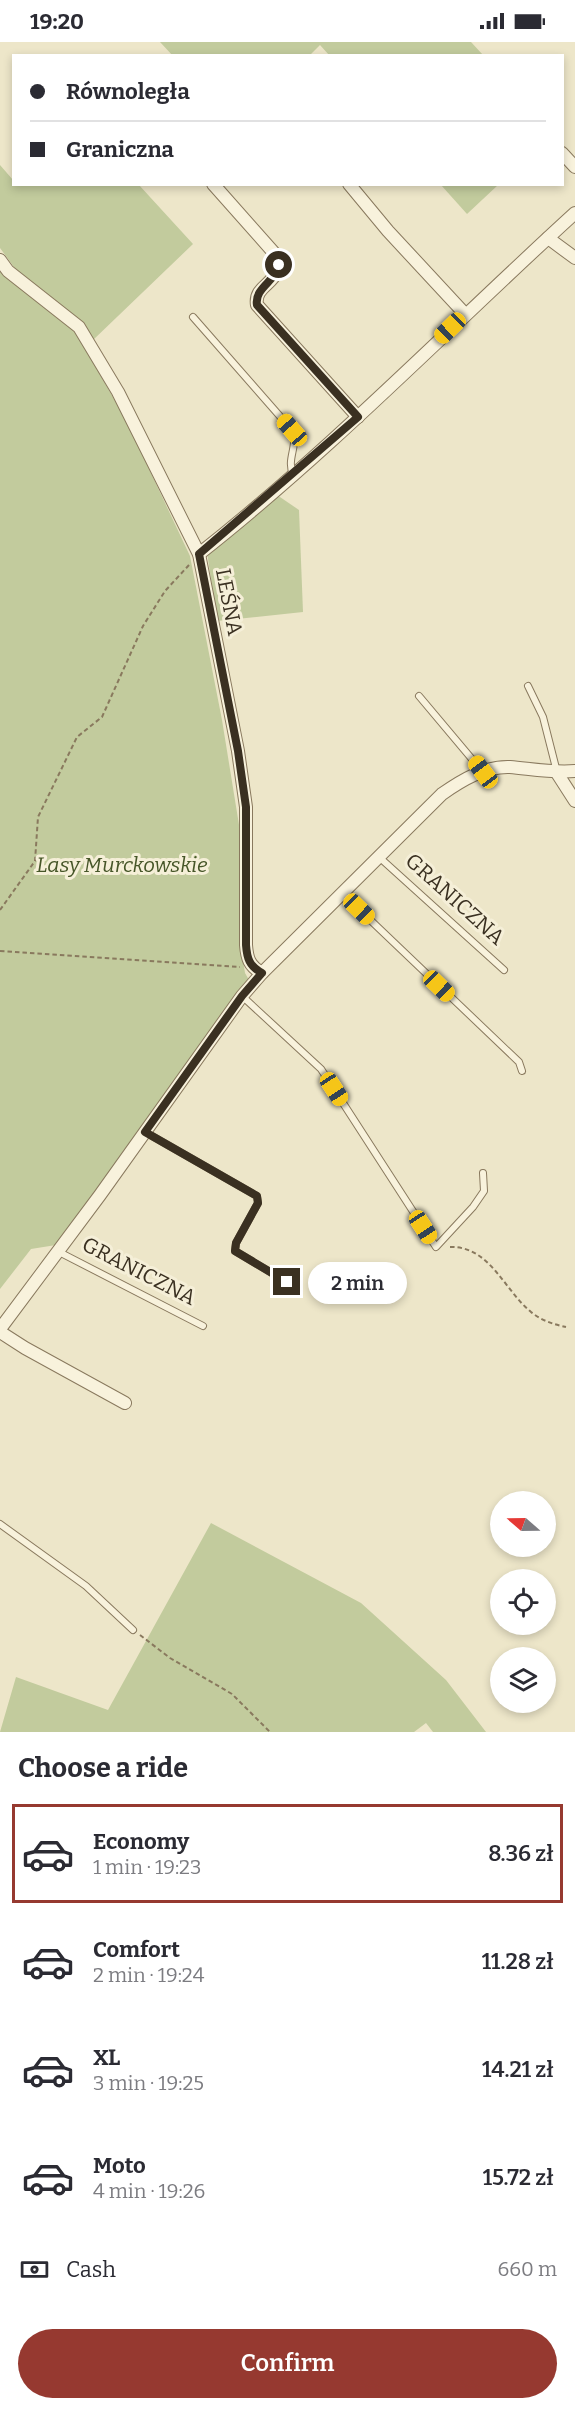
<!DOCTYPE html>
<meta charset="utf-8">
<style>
body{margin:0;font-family:Bitter,serif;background:#f7f7f7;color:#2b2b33;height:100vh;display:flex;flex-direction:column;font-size:22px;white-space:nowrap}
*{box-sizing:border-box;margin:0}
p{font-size:20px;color:#7c7c81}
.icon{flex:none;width:33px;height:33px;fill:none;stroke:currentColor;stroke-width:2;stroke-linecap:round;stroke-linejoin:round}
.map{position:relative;height:1690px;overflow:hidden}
.side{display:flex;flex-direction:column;background:#fff;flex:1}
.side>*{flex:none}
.top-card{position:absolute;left:12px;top:12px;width:552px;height:132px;border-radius:0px;box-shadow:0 3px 9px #0003;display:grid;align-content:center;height:132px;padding:0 18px;background:#fff}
.needle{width:39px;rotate:290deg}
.controls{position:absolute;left:490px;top:1449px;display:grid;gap:12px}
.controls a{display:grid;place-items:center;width:66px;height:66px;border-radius:50%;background:#fff;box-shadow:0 3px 9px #0003;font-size:30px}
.end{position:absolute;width:27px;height:27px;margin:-14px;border:8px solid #3a3021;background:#fff;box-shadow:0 0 0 3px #fff}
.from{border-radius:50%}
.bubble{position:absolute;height:42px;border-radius:21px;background:#fff;box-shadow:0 3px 9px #0003;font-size:20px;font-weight:600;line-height:42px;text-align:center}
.car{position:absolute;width:18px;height:36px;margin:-18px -9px;border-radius:8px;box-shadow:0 0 4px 2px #0007;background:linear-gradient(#f5c518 24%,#345 0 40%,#f5c518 0 76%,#345 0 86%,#f5c518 0)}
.top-card b{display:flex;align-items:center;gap:21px;height:57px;font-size:22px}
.top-card b+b{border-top:2px solid #e1e1e2}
.top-card i{width:15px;height:15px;background:#2b2b33}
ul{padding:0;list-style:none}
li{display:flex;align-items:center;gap:18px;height:99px;margin:0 12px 9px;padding:0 6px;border:3px solid transparent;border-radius:0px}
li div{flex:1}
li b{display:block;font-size:22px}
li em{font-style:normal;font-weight:600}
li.current{border-color:#963930}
li>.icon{width:54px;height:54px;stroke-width:1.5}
h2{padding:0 18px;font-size:27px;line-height:72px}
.pay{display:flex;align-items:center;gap:15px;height:66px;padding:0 18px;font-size:22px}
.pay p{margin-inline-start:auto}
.primary-button{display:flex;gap:12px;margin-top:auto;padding:12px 18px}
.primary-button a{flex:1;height:69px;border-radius:36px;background:#963930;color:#fff;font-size:24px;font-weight:600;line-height:69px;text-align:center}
.status{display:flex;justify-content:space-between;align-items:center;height:42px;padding:0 30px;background:#fff;direction:ltr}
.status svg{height:16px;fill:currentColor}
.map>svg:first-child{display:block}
.green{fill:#c2cb9d}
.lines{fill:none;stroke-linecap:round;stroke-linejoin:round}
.lane-casing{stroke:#89795e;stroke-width:8}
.street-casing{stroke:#89795e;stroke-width:14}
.path{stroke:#89795e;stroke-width:2;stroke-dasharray:4.5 3;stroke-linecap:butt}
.lane{stroke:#f8f2dc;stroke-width:6}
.street{stroke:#f8f2dc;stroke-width:12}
.route{stroke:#3a3021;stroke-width:8}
.labels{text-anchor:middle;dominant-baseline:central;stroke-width:6;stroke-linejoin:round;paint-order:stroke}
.street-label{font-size:21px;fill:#3a3021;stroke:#f5efd8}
.park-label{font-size:21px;font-style:italic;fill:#465628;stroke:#f5efd8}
</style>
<div class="status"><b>19:20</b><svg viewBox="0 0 49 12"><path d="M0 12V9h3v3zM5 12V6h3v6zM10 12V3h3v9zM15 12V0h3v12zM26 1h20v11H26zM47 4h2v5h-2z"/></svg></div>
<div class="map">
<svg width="575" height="1690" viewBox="0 0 575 1690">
<rect width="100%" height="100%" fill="#ede6c9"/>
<!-- green -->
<g class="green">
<path d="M160,0H471L483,13H329L320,3L310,13L173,14Z"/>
<path d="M0,123L13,138L14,142L139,143L193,202L92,299L14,225L0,206Z"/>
<path d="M441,143H498L467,172Z"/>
<path d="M0,226L74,287L126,378L190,514L222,678L240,789L241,905L245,931L249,938L56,1203L31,1207L0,1247Z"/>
<path d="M277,453L299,468L303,570L217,579L207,510Z"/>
<path d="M211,1481L361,1561L446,1638L486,1690H433L426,1681L414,1690H0L16,1635L108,1668Z"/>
</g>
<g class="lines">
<!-- lane casing -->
<g class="lane-casing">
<g id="lane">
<path d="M193,275L292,388C299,403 286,417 293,432"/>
<path d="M528,644L543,675L557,730"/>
<path d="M419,654L482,729"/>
<path d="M379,815L504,928"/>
<path d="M343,852L519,1020L522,1029"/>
<path d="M242,954L321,1027L436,1205L473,1165L484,1149L483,1131"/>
<path d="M145,1090L257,1154L258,1161L236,1201L235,1209L287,1240"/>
<path d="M59,1210L203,1284"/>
<path d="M0,1482L86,1544L133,1588"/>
</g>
</g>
<!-- street casing -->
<g class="street-casing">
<g id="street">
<path d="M562,111L575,125"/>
<path d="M213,142L275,212C287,242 253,240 257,263L358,375"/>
<path d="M349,142L388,189L465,272"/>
<path d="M548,196L575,216"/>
<path d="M0,218L8,229L79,285L118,350L199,512L238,709L246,765V903C247,916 249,924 262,931"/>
<path d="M199,512C332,407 450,285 575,171"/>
<path d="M557,731L575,759"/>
<path d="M0,1287L100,1153L242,954L262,931L442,752C462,738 485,724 510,725C532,727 553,731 575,729"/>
<path d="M0,1290L25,1306L125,1361"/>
</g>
</g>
<!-- path -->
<g class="path">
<path d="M0,868L35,819L38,775L77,695L102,675L143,584L165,549L189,523"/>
<path d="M0,909L240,925"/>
<path d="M450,1205C490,1204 504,1248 531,1270C542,1279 553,1282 566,1285"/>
<path d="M140,1593L170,1616L232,1652L270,1690"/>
</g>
<!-- lane -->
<use href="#lane" class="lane"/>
<!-- street -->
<use href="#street" class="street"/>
</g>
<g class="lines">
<!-- route -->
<path class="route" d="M279,223C276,239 254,246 257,263L358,375L199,512L238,709L246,765V903C247,916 249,924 262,931L242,954L145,1090L257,1154L258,1161L236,1201L235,1209L287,1240"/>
</g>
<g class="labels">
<!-- street labels -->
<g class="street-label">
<text transform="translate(229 560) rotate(79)">LEŚNA</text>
<text transform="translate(455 857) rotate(42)">GRANICZNA</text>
<text transform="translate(139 1229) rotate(27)">GRANICZNA</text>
</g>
<!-- park labels -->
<g class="park-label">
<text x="122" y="823">Lasy Murckowskie</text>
</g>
</g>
</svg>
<div class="controls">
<a><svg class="needle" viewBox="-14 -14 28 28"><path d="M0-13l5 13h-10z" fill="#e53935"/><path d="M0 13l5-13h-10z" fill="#7c7c81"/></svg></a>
<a><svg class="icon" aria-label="locate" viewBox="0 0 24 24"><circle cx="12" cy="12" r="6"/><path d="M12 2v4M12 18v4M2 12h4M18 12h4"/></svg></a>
<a><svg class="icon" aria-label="layers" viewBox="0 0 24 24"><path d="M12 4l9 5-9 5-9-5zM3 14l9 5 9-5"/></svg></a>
</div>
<i class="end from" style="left:279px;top:223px"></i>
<i class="end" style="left:287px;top:1240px"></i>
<div class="bubble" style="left:308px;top:1220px;width:99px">2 min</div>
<i class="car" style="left:450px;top:286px;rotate:226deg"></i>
<i class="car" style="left:292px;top:388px;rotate:319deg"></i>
<i class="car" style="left:483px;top:730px;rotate:323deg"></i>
<i class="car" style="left:359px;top:867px;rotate:134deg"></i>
<i class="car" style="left:439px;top:944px;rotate:134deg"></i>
<i class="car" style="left:334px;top:1047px;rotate:147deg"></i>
<i class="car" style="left:423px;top:1185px;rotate:147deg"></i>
<div class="top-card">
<b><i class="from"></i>Równoległa</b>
<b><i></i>Graniczna</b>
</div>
</div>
<section class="side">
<h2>Choose a ride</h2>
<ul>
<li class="current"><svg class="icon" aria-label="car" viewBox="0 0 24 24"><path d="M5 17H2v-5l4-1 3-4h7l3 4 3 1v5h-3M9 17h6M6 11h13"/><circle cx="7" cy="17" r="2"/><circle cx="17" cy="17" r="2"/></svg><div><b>Economy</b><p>1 min · 19:23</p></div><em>8.36 zł</em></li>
<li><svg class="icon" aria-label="car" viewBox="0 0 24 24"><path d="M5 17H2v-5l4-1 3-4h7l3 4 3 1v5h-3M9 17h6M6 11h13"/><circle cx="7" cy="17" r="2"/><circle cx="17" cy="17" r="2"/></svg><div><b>Comfort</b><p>2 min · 19:24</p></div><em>11.28 zł</em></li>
<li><svg class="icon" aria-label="car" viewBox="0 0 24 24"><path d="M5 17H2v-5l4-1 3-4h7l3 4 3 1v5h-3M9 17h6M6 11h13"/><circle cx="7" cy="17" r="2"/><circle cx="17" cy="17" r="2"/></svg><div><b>XL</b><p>3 min · 19:25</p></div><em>14.21 zł</em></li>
<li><svg class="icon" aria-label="car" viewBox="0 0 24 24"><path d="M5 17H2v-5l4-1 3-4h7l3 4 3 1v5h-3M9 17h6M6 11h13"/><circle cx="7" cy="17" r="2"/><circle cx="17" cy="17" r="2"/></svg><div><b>Moto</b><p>4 min · 19:26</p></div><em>15.72 zł</em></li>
</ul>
<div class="pay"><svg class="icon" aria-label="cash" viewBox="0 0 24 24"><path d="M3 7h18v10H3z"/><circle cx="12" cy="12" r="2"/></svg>Cash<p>660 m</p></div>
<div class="primary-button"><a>Confirm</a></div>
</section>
